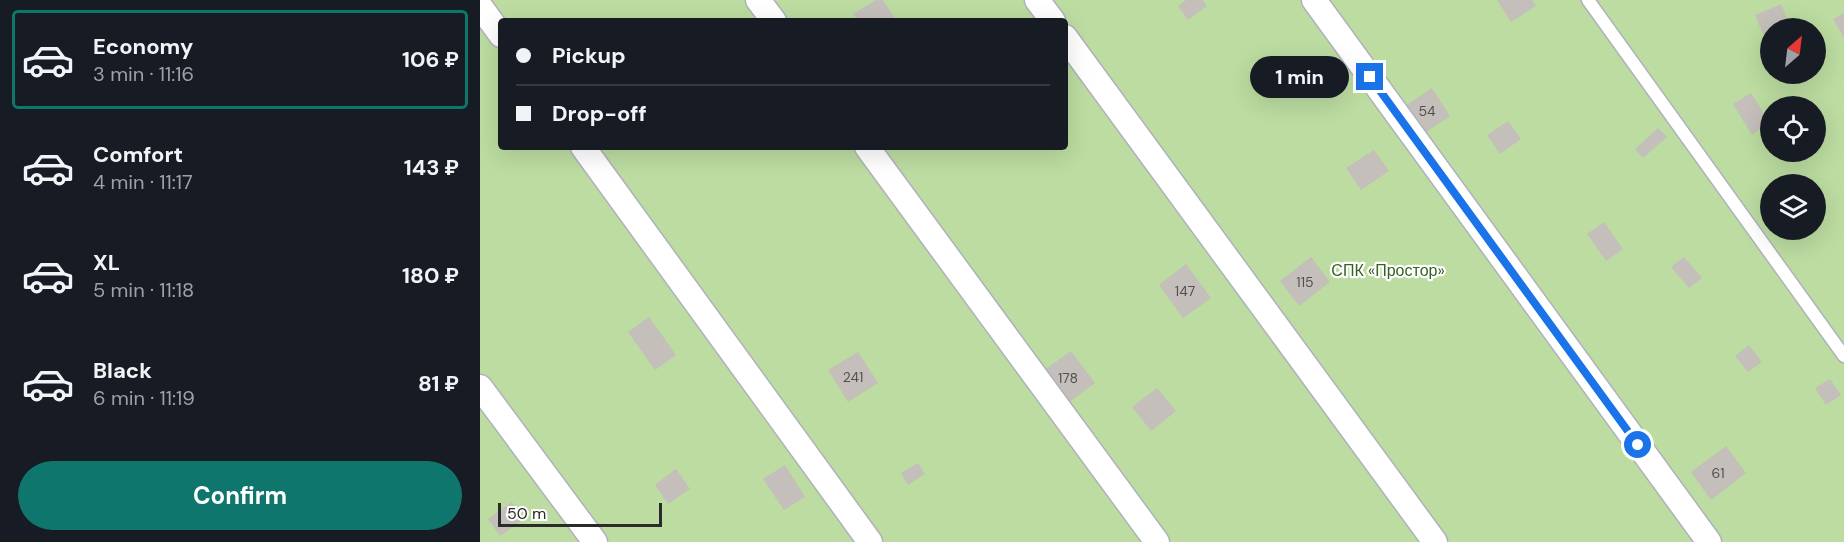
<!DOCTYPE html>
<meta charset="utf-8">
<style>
body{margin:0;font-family:"DM Sans",sans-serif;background:#20242c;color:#f1f3f6;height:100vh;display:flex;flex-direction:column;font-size:22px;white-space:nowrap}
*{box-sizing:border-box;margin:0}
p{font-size:20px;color:#9ea1a6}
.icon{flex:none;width:33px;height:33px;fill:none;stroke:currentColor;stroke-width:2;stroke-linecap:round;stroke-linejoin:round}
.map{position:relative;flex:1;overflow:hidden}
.drawer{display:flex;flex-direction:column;background:#171b24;width:480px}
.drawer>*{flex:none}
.banner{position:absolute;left:18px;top:18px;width:570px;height:132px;border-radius:6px;box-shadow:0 6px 24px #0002;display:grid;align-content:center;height:132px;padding:0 18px;background:#171b24}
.needle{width:39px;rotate:28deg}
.fabs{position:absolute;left:1280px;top:18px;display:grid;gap:12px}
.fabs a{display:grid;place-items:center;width:66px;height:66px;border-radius:50%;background:#171b24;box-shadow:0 6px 24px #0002;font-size:30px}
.scale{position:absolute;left:18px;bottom:15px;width:164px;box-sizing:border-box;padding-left:6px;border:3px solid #2b2b2b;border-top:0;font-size:16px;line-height:21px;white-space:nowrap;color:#2b2b2b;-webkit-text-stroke:4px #fff;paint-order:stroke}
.end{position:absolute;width:27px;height:27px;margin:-14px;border:8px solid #1a73e8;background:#fff;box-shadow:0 0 0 3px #fff}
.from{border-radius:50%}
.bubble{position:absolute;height:42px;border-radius:21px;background:#171b24;box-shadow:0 6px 24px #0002;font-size:20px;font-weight:700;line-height:42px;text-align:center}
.banner b{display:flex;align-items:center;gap:21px;height:57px;font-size:22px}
.banner b+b{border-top:2px solid #363941}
.banner i{width:15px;height:15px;background:#f1f3f6}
ul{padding:10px 0 0;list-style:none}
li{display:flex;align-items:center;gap:18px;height:99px;margin:0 12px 9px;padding:0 6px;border:3px solid transparent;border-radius:6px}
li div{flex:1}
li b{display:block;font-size:22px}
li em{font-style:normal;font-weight:700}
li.on{border-color:#0f766e}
li>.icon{width:54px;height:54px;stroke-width:1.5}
.button{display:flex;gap:12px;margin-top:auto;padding:12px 18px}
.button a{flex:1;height:69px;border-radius:36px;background:#0f766e;color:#fff;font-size:24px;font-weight:700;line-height:69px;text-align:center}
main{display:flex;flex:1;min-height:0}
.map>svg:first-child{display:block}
.green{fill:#bcdca1;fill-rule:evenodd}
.building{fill:#c4bfba}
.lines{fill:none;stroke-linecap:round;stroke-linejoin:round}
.lane-casing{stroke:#afb2ba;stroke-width:15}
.street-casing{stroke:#afb2ba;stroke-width:27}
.lane{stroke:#fff;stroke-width:12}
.street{stroke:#fff;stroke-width:24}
.route{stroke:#1a73e8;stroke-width:8}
.labels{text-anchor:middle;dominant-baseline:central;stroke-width:4.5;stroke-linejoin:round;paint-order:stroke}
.number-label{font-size:14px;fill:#51504f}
.park-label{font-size:16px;fill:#376222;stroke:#fff}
</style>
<main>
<section class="drawer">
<ul>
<li class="on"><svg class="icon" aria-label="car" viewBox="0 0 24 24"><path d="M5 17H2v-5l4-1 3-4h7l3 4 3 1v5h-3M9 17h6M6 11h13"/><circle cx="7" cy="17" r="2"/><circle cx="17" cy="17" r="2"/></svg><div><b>Economy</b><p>3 min · 11:16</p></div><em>106 ₽</em></li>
<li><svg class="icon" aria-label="car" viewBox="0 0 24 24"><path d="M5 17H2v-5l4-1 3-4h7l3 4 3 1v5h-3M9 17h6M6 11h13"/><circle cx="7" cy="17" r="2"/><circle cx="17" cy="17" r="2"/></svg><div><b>Comfort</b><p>4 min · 11:17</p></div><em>143 ₽</em></li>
<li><svg class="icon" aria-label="car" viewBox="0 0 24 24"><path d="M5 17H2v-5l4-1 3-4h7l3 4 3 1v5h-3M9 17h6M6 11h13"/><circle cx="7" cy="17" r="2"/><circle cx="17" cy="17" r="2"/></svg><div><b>XL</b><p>5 min · 11:18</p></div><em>180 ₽</em></li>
<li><svg class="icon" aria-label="car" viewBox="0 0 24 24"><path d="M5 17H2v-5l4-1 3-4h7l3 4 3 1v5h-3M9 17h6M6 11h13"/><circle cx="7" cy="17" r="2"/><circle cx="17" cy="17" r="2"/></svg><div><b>Black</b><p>6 min · 11:19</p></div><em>81 ₽</em></li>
</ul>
<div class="button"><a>Confirm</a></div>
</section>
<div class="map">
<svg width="1364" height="542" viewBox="0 0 1364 542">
<rect width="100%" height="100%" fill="#ebe4df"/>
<!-- green -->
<path class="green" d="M0,0H1364V542H0ZM21,21H585V147H21ZM1290,28H1335V74H1290ZM1290,106H1335V152H1290ZM1290,184H1335V230H1290Z"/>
<!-- building -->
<g class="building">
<path d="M396,0H403L417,21H378L373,14Z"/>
<path d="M706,0H723L727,6L708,20L698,6Z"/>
<path d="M1017,0H1052L1056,6L1031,22Z"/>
<path d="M1301,4L1309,23L1296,28H1290V31L1283,34L1275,15Z"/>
<path d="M1364,13V38L1353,19Z"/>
<path d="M952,88L970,116L943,134L925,106Z"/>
<path d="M1271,93L1290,123L1272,135L1253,104Z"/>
<path d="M1028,121L1041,139L1020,154L1007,135Z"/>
<path d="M1178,128L1187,137L1163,158L1155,149Z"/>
<path d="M894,150L909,171L881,190L866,168Z"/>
<path d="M1124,222L1143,249L1126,261L1107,234Z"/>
<path d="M831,257L850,282L819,306L800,281Z"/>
<path d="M1204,257L1222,278L1209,288L1191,267Z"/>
<path d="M706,264L731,298L703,318L679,285Z"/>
<path d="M169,317L196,355L175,370L148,332Z"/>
<path d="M1269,345L1282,362L1268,372L1255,356Z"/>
<path d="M591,351L615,383L584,406L560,373Z"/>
<path d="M378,352L398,383L368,402L348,370Z"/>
<path d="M1350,379L1361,395L1346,405L1335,388Z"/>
<path d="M677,388L696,411L671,431L652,407Z"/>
<path d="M1246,446L1266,473L1231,500L1211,472Z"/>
<path d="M438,463L445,474L428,485L421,473Z"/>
<path d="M305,465L325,497L304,510L283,479Z"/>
<path d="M196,469L210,489L188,504L175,485Z"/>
<path d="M32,502L44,519L20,536L8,519Z"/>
</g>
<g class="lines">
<!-- lane casing -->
<g class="lane-casing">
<path id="lane" d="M1108,0L1364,356"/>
</g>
<!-- street casing -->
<g class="street-casing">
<g id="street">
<path d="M278,0L294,21"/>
<path d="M557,0L573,21"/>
<path d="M834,0L1229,542"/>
<path d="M0,6L21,35"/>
<path d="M585,37L955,542"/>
<path d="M103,147L390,542"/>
<path d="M387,147L677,542"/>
<path d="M0,387L115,542"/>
</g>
</g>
<!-- lane -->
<use href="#lane" class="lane"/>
<!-- street -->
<use href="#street" class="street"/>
</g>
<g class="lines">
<!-- route -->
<path class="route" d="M890,77L1158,445"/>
</g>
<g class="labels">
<!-- number labels -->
<g class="number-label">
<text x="947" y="111">54</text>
<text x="825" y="282">115</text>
<text x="705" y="291">147</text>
<text x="373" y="377">241</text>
<text x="588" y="378">178</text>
<text x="1238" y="473">61</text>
</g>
<!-- park labels -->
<g class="park-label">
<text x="908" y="270">СПК «Простор»</text>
</g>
</g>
</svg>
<div class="fabs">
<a><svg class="needle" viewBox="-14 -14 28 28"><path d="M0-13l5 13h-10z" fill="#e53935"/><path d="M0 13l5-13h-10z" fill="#9ea1a6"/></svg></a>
<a><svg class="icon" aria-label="locate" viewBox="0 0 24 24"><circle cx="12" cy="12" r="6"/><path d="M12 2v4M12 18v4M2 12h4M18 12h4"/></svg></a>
<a><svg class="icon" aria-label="layers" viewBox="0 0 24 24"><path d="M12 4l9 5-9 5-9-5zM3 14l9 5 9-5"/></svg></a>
</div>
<div class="scale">50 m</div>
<i class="end from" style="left:1158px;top:445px"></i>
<i class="end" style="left:890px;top:77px"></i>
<div class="bubble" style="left:770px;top:56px;width:99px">1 min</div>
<div class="banner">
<b><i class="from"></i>Pickup</b>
<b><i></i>Drop-off</b>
</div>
</div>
</main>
